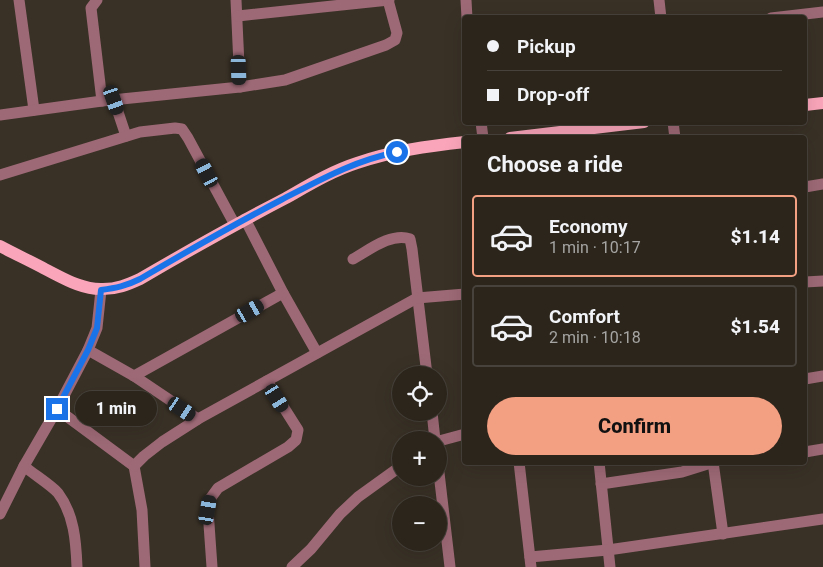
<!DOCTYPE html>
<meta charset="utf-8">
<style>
body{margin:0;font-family:Roboto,sans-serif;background:#373129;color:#f1f3f6;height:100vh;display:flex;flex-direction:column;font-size:19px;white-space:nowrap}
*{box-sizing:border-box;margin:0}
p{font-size:16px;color:#a6a5a3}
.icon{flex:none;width:28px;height:28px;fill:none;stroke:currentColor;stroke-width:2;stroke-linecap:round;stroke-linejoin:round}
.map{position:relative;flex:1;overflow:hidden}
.panel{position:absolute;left:462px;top:135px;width:345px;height:330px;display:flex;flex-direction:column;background:#2b251c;border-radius:5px;box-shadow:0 5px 20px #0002,0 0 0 1px #47423b}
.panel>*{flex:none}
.top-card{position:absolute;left:462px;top:15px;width:345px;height:110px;border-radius:5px;box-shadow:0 5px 20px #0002,0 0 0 1px #47423b;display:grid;align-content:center;height:110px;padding:0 25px;background:#2b251c}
.buttons{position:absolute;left:392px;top:366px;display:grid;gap:10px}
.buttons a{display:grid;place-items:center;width:55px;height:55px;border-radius:50%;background:#2b251c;box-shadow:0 5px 20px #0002,0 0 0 1px #47423b;font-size:25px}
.end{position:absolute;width:22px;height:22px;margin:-11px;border:6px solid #1a73e8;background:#fff;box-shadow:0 0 0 2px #fff}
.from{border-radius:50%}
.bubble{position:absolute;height:35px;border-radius:18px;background:#2b251c;box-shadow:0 5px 20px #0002,0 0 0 1px #47423b;font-size:16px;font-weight:800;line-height:35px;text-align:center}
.car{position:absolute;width:15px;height:30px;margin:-15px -8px;border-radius:6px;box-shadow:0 0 4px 1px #0007;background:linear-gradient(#222 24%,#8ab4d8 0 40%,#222 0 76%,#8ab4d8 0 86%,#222 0)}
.top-card b{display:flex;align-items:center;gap:18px;height:48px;font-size:19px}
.top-card b+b{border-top:1px solid #47423b}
.top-card i{width:12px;height:12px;background:#f1f3f6}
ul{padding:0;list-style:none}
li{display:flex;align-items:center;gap:15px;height:82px;margin:0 10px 8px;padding:0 15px;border:2px solid #47423b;border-radius:5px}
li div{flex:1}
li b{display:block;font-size:19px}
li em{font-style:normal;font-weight:800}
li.selected{border-color:#f39f82}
li>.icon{width:45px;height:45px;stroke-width:1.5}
h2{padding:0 25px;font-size:22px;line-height:60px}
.cta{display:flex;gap:10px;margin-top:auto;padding:10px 25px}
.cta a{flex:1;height:58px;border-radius:30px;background:#f39f82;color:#111;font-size:20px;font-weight:800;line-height:58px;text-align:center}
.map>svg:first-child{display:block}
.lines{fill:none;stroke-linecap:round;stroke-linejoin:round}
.minor{stroke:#9d6976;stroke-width:11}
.major{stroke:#faa5ba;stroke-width:12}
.route{stroke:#1a73e8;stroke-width:6}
</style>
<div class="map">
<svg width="823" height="567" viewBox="0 0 823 567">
<rect width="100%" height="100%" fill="#393126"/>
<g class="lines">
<!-- minor -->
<g class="minor">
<path d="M19,0L34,110"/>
<path d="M97,0L91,8L102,101"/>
<path d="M236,0L240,87"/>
<path d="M466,0L467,18"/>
<path d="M659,0L661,18"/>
<path d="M238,16L389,0"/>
<path d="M771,18L823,12"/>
<path d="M114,100L126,136"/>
<path d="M0,115L102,101L240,87L285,80L386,45L395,40L397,33L388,0"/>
<path d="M481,122L483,138"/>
<path d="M673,122L675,138"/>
<path d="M0,175L140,132L175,128L182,129L188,138L235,225"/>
<path d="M805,187L823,184"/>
<path d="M245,219L283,293L317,353"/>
<path d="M353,259C369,250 392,232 410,239L412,249L427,375"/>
<path d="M805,282L823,281"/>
<path d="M88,350L134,376L198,419"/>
<path d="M134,376L283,293"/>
<path d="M805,379L823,376"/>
<path d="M57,409L134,466L142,510L145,567"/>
<path d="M432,412L435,440"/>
<path d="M439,441L465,434"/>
<path d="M805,452L823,449"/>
<path d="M519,462L531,567"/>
<path d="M599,462L610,567"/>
<path d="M713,462L723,534"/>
<path d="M24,466C33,474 51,485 58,493C74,514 76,541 77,567"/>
<path d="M134,466L144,456L162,442L198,419L417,298L465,294"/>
<path d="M439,473L450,567"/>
<path d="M601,484L682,472L714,462"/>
<path d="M0,514L24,466L57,409L88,350L97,328L101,290"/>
<path d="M530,557L608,550L823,519"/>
<path d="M212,567L208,510L210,499L218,488L288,447L296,440L298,430L267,381"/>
<path d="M292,567L311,549L340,514L358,497L401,466"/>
</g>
<!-- major -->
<g class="major">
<path d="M805,105L823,103"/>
<path d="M510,138L644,122"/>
<path d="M0,246C15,254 30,261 45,269C63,278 82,290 103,289C117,289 127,285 140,279C188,251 236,224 286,198C309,185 332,171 357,163C392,151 428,146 465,142"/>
</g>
</g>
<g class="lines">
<!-- route -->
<path class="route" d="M57,409L88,350L97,328L101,290C116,288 126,286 140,279C186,252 233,225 281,200C320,180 353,161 397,152"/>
</g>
</svg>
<div class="buttons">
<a><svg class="icon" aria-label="locate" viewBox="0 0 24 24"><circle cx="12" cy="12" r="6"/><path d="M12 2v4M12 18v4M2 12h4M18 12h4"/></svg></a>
<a>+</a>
<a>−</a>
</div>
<i class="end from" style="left:397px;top:152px"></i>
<i class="end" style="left:57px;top:409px"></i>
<div class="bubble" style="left:75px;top:391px;width:82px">1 min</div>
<i class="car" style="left:239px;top:70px;rotate:178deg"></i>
<i class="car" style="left:114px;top:100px;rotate:161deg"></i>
<i class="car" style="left:207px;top:173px;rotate:332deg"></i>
<i class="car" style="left:250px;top:311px;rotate:60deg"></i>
<i class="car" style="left:277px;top:398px;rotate:148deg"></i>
<i class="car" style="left:182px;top:409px;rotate:124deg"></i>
<i class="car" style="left:208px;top:510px;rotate:10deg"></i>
<div class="top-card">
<b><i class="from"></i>Pickup</b>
<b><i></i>Drop-off</b>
</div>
<section class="panel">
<h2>Choose a ride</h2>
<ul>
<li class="selected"><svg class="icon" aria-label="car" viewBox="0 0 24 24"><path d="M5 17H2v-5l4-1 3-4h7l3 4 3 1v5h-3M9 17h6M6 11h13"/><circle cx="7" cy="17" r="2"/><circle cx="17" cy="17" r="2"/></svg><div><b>Economy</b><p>1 min · 10:17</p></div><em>$1.14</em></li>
<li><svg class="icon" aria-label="car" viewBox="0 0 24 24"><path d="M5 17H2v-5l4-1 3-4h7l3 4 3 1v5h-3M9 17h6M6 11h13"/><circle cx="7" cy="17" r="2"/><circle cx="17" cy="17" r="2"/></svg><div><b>Comfort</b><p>2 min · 10:18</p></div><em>$1.54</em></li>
</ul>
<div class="cta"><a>Confirm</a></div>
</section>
</div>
